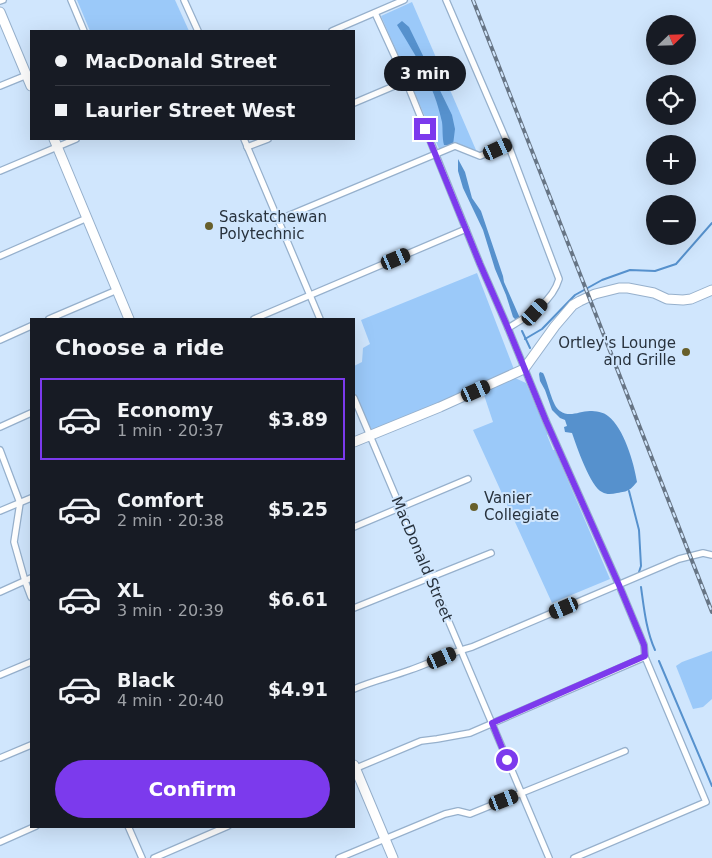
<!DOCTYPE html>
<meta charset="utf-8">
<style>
body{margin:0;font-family:"DejaVu Sans",sans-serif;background:#20242c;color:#f1f3f6;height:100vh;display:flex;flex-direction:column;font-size:19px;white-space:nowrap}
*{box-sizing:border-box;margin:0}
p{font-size:16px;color:#9ea1a6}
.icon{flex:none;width:28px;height:28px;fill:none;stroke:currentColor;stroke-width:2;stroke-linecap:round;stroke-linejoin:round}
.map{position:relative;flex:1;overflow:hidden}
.panel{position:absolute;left:30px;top:318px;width:325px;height:510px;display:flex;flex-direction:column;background:#171b24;border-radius:0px;box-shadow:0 5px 20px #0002}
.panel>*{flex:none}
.top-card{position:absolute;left:30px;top:30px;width:325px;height:110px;border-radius:0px;box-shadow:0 5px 20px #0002;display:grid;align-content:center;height:110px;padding:0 25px;background:#171b24}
.needle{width:32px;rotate:67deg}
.tools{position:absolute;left:646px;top:15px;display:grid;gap:10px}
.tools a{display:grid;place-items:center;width:50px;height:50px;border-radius:50%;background:#171b24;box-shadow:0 5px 20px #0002;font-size:25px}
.end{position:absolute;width:22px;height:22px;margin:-11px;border:6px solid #7c3aed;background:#fff;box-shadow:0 0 0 2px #fff}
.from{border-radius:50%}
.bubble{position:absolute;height:35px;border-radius:18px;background:#171b24;box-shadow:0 5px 20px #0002;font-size:16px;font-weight:800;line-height:35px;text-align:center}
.car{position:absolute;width:15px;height:30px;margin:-15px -8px;border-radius:6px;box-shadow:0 0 4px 1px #0007;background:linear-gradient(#222 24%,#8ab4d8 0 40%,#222 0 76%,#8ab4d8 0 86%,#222 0)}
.top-card b{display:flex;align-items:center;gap:18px;height:48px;font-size:19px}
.top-card b+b{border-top:1px solid #363941}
.top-card i{width:12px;height:12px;background:#f1f3f6}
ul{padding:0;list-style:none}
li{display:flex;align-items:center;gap:15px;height:82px;margin:0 10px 8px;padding:0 15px;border:2px solid transparent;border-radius:0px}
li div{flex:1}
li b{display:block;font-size:19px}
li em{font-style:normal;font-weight:800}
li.current{border-color:#7c3aed}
li>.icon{width:45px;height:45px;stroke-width:1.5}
h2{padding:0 25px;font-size:22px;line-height:60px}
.button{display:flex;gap:10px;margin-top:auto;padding:10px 25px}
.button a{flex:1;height:58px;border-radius:30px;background:#7c3aed;color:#fff;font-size:20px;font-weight:800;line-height:58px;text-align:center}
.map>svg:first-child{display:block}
.green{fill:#9bc9f9}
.water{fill:#5691cd}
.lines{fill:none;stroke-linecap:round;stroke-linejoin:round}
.stream{stroke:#5691cd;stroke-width:2}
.street-casing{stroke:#96b0cc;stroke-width:8}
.secondary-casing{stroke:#96b0cc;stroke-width:11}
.street{stroke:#fff;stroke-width:5.5}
.secondary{stroke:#fff;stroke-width:9}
.rail-casing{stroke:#677585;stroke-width:4}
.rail{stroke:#d0e6fd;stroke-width:2;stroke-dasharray:5.5;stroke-linecap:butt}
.route{stroke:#7c3aed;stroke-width:6}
.poi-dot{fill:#675f2b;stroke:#d0e6fd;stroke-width:2}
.labels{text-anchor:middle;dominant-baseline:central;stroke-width:4;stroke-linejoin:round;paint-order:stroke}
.poi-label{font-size:15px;fill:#28323d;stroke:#d0e6fd;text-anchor:start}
.street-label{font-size:15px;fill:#28323d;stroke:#d0e6fd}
</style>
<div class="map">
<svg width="712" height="858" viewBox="0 0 712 858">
<rect width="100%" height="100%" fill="#d0e6fd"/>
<!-- green -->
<g class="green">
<path d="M77,0H175L189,31H90Z"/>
<path d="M412,2L479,157L456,149L440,151L381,16Z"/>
<path d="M477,273L515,372L371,433L354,393V366L362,362L363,348L370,344L361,320Z"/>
<path d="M515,378L526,383L548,434L547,435L553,450H555L610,579L552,603L473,430L493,422L483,392Z"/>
<path d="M712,651V699L703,707L693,709L676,666L682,662Z"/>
</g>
<!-- water -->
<g class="water">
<path d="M402,21L409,27L452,115L455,129L453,145H444C442,137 443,129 442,122C434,84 416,56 397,25Z"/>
<path d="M458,159L465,172L472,198L481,211L503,276L504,282L519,316V319L516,320L513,317L506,295L495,269L483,230L463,188L458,171Z"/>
<path d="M540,372L543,373C548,382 552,406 560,411C570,418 579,411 590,411C595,411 604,412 608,416C624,428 634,463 637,482C629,491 629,491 617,493C612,494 607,495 602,492C591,488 576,445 572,433L565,432L564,427L567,426L565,420L560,418L552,410L545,390L540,381L539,374Z"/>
</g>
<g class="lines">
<!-- stream -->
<g class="stream">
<path d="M522,331L530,348"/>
<path d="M525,339L542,329L575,295L602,280L630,270L655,271L676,264L712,223"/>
<path d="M629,491L639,530L641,566L639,572"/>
<path d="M641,587C644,608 646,630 655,650"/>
<path d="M659,661L712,786"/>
</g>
<!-- street casing -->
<g class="street-casing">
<g id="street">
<path d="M71,0L84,31"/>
<path d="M184,0L198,31"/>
<path d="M446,0L508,144L559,279C552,303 528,316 508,328"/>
<path d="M0,1L3,0"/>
<path d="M375,13L406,81L480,264L508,328L546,421L619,585L644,645L645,657L706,802L574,858"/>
<path d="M332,31L404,0"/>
<path d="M0,86L27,75"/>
<path d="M354,103L406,81"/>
<path d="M244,139L320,319"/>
<path d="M247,147L268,139"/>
<path d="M0,171L76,139"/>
<path d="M278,220L455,146L480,156L508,144"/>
<path d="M0,256L87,218"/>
<path d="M49,319L117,290"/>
<path d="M254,319L466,229"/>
<path d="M0,340L31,326"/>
<path d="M354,398L549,858"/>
<path d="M0,427L31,413"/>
<path d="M0,450L20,503L14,542L25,581L31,597"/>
<path d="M0,511L31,498"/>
<path d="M354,527L468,479"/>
<path d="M0,592L31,578"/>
<path d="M354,608L491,553"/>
<path d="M0,675L31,662"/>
<path d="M354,689C372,681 391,677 410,670C431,663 451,652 472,647L679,559L703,553L712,555"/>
<path d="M0,758L31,745"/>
<path d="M354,769L421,741L437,739L470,733L645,657"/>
<path d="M128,826L142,858"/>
<path d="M0,842L36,826"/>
<path d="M154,858L228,826"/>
<path d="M339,858L445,814L458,811L470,814L625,751"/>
</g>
</g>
<!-- secondary casing -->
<g class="secondary-casing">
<g id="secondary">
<path d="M0,12L31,86"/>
<path d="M54,139L129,319"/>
<path d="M354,442L440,407L524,369L555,326L573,305L580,301L595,294L619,288H628L654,293L667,299L683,300L691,299L712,290"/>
<path d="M354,765L393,858"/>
</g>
</g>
<!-- street -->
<use href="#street" class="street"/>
<!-- secondary -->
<use href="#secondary" class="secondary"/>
<!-- rail casing -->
<g class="rail-casing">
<path id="rail" d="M473,0L712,612"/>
</g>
<!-- rail -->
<use href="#rail" class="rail"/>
</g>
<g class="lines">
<!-- route -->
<path class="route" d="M425,129L480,264L508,328L546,421L619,585L644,645L645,656L492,723L507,760"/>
</g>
<!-- markers -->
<g class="poi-dot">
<circle cx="209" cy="226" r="5"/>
<circle cx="686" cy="352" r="5"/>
<circle cx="474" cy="507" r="5"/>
</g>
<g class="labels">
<!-- poi labels -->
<g class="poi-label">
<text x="219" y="217">Saskatchewan<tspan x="219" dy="17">Polytechnic</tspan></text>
<text x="676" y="343" text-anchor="end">Ortley's Lounge<tspan x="676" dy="17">and Grille</tspan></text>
<text x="484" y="498">Vanier<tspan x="484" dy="17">Collegiate</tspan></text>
</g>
<!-- street labels -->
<g class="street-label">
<text transform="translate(422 559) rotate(67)">MacDonald Street</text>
</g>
</g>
</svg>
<div class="tools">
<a><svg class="needle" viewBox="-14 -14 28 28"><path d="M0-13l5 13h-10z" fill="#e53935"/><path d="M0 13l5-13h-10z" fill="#9ea1a6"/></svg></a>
<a><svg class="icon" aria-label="locate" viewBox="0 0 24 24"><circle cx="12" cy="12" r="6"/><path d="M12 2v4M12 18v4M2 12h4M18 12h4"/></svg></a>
<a>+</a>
<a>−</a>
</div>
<i class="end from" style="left:507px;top:760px"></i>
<i class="end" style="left:425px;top:129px"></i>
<div class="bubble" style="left:384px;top:56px;width:82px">3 min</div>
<i class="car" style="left:498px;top:149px;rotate:65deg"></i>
<i class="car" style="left:396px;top:259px;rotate:67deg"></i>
<i class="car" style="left:535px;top:312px;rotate:42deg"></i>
<i class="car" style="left:476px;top:391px;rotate:66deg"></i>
<i class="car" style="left:564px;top:608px;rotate:247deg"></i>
<i class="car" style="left:442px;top:658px;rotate:66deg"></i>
<i class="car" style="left:504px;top:800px;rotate:69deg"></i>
<div class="top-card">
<b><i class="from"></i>MacDonald Street</b>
<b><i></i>Laurier Street West</b>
</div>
<section class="panel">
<h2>Choose a ride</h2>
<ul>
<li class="current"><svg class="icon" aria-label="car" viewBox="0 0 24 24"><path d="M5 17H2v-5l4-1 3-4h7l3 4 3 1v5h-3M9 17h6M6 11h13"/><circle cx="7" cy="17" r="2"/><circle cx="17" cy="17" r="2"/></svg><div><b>Economy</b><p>1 min · 20:37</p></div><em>$3.89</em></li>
<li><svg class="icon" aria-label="car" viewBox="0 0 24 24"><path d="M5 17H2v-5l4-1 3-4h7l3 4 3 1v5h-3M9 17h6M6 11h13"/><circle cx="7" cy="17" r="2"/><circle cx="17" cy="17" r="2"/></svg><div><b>Comfort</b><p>2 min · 20:38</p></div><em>$5.25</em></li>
<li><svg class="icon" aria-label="car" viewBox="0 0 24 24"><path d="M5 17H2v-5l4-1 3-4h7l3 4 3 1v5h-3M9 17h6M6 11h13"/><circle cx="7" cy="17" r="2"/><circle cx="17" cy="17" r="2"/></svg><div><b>XL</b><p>3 min · 20:39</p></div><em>$6.61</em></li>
<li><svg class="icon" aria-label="car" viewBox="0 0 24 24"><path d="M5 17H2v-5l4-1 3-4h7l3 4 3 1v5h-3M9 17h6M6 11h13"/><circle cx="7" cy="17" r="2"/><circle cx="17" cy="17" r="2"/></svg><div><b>Black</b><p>4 min · 20:40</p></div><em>$4.91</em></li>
</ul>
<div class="button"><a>Confirm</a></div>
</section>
</div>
